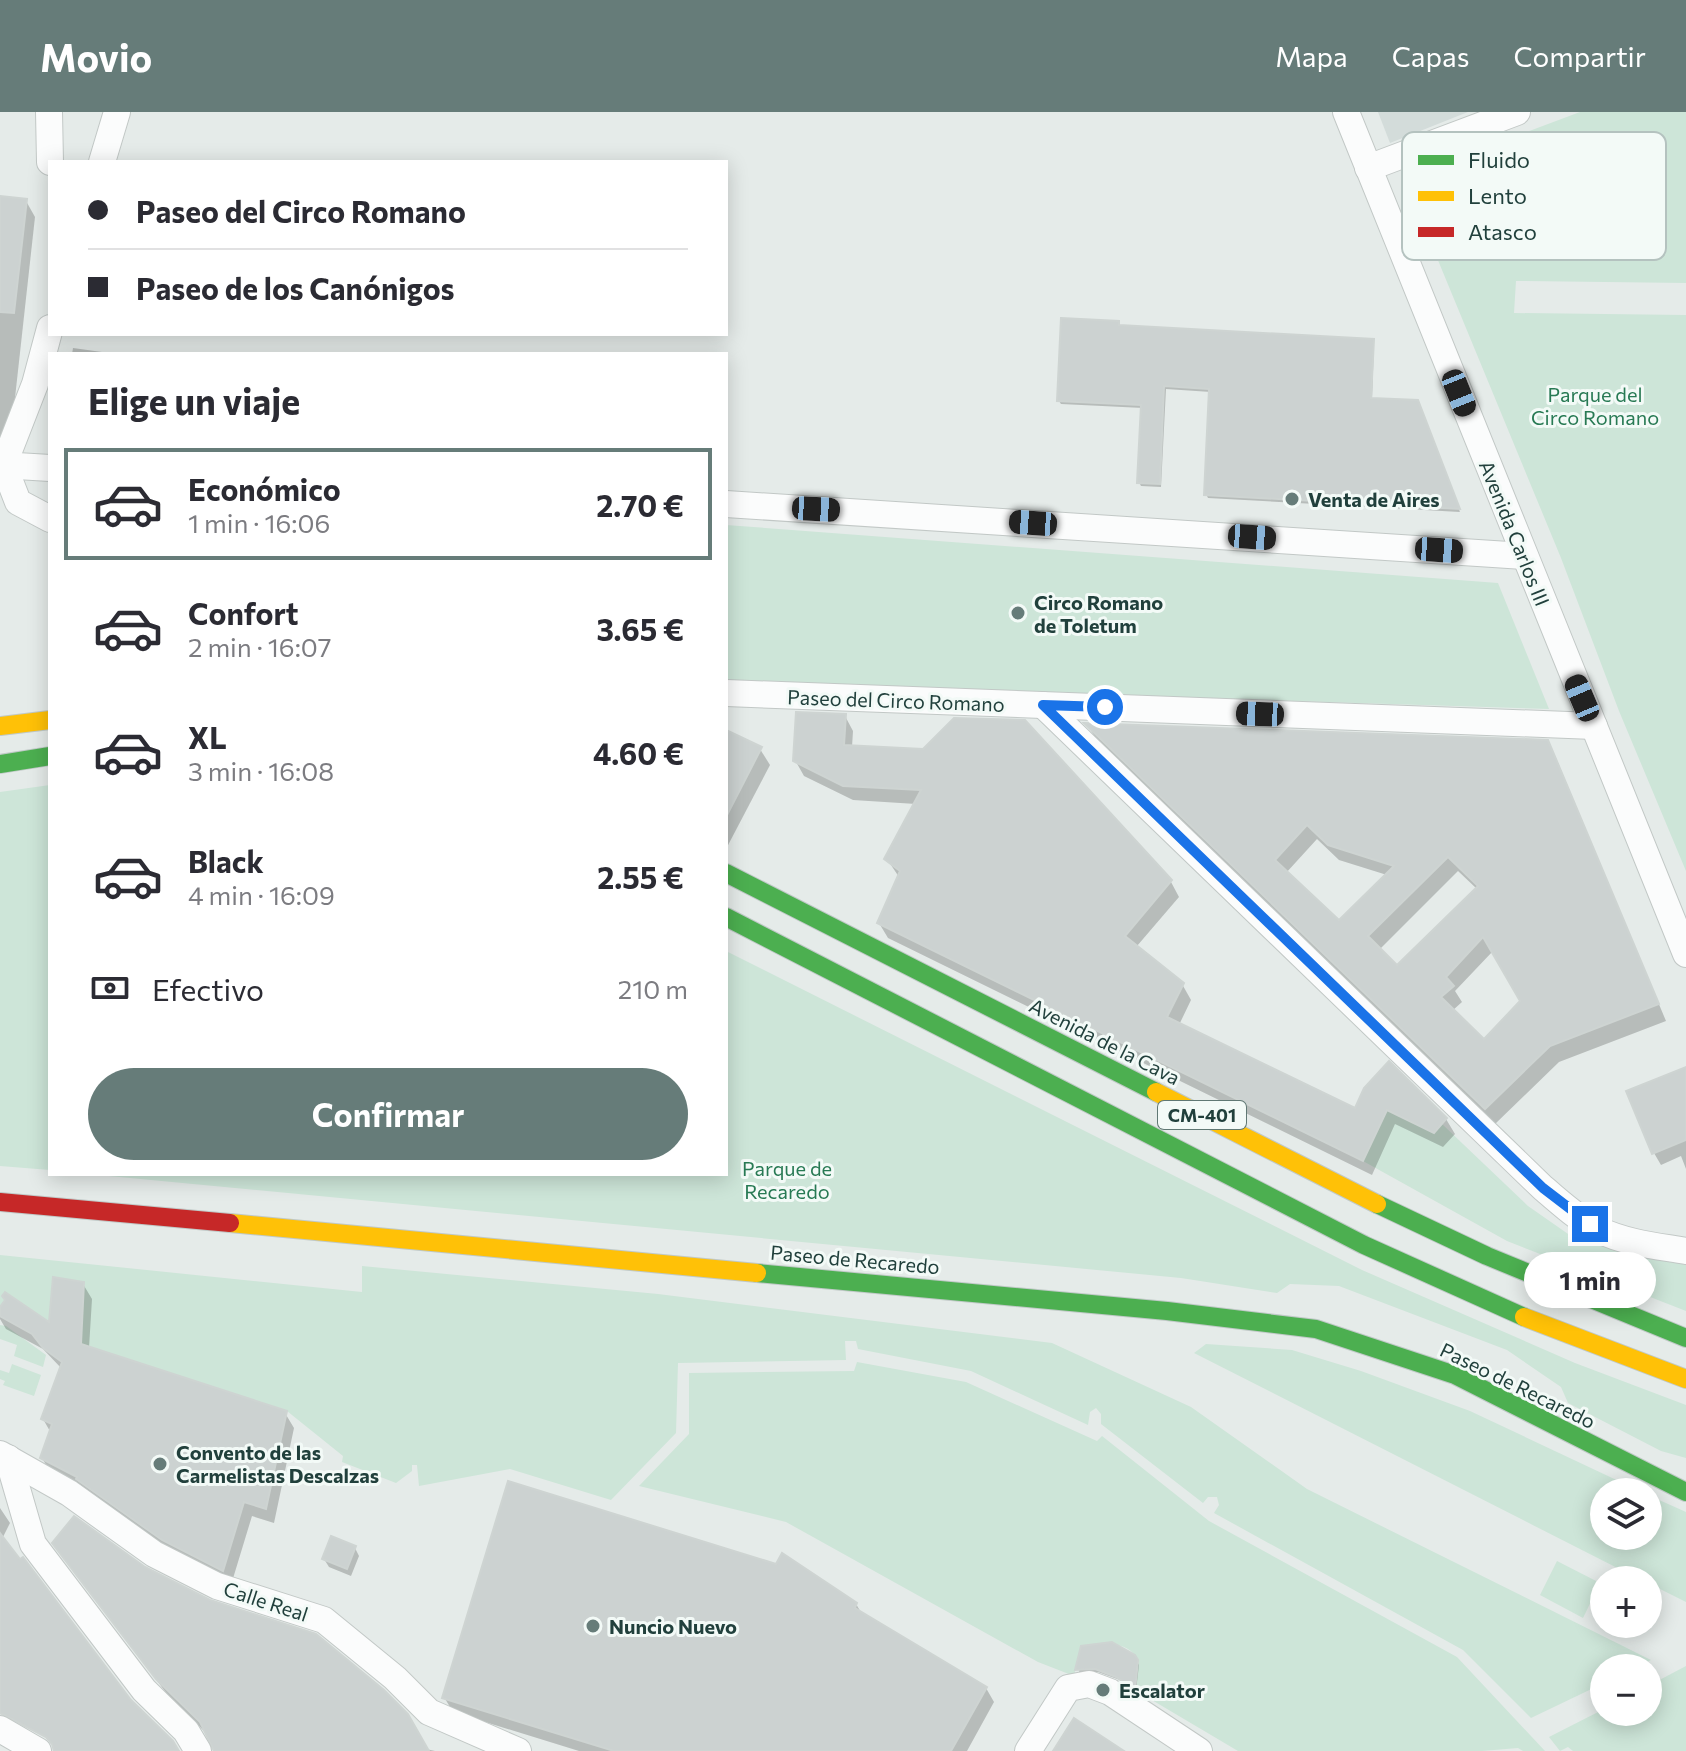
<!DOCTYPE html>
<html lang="es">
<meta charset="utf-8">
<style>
body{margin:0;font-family:Commissioner,sans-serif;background:#f2f2f3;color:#2b2b33;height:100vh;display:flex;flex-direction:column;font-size:30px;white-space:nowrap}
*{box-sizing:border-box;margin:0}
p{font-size:26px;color:#7c7c81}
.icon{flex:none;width:44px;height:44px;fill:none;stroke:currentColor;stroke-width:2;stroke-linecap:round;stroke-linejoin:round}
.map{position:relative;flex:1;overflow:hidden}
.side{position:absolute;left:48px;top:240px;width:680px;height:824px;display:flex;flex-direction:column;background:#fff;border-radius:0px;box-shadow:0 4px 20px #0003}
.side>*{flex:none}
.banner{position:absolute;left:48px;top:48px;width:680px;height:176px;border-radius:0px;box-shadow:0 4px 20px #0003;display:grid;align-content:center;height:176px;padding:0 40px;background:#fff}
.controls{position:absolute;left:1590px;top:1366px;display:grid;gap:16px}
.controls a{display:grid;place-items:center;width:72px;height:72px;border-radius:50%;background:#fff;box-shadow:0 4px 20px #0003;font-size:40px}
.end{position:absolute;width:36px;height:36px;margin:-18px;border:10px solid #1a73e8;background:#fff;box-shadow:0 0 0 4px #fff}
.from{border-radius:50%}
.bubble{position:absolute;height:56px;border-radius:28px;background:#fff;box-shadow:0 4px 20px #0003;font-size:26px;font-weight:700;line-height:56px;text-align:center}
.car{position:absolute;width:24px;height:48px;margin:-24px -12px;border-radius:10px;box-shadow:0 0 6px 2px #0007;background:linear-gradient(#222 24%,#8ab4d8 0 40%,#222 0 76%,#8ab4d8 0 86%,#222 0)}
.banner b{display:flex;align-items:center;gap:28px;height:76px;font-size:30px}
.banner b+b{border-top:2px solid #e1e1e2}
.banner i{width:20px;height:20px;background:#2b2b33}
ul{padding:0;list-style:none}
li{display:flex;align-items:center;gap:24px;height:112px;margin:0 16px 12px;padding:0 24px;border:4px solid transparent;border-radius:0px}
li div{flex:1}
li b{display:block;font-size:30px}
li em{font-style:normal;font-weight:700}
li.on{border-color:#667c79}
li>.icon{width:72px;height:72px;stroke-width:1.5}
h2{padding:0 40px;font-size:36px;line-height:96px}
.pay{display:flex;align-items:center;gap:20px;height:88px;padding:0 40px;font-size:30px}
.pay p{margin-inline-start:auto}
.primary-button{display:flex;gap:16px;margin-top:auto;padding:16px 40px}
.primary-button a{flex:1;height:92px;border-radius:48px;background:#667c79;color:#fff;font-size:32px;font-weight:700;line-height:92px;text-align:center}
header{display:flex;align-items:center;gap:48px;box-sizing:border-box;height:112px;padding:0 40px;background:#667c79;color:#fff}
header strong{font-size:38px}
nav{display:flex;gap:44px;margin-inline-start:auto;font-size:28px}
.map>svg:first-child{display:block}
.built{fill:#d3dcda}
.green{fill:#cde5d8}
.shadow{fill:#0003;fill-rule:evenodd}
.building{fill:#ccd2d1;stroke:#ced4d2;stroke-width:2;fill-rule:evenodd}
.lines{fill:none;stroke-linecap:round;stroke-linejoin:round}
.street-casing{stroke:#c2c8c6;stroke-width:28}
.fast-casing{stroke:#c0c9c7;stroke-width:20}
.slow-casing{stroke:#c0c9c7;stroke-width:20}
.jam-casing{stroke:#c0c9c7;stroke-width:20}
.street{stroke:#fbfcfc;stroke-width:26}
.fast{stroke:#4caf50;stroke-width:18}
.slow{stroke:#ffc107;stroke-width:18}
.jam{stroke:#c62828;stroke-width:18}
.route{stroke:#1a73e8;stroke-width:10}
.poi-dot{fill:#667c79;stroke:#f3faf7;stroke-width:3}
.labels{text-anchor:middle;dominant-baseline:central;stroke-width:6;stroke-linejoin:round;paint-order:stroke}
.shield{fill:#f3faf7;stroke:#607874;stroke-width:2}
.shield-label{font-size:18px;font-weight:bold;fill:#21403c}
.park-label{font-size:20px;fill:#287a54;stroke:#f3faf7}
.poi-label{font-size:20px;font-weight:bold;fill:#21403c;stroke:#f3faf7;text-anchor:start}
.street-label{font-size:20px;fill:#21403c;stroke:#f3faf7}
.key{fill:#f3faf7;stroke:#b4c2bf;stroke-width:2}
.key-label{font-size:22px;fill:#21403c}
</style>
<header>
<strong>Movio</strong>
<nav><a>Mapa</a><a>Capas</a><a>Compartir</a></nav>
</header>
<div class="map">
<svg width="1686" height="1639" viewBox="0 0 1686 1639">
<rect width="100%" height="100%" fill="#e5ebe9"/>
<!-- built -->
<path class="built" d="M1378,0H1468L1390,31Z"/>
<!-- green -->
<g class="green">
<path d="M1580,0H1686V171L1516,169L1514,201L1686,203V759L1619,599L1561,446L1404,66Z"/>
<path d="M726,413L1498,471L1549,597L726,571Z"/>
<path d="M50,673V1058L0,1054V680Z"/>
<path d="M726,839L1362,1158L1575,1251L1686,1293V1346L1661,1339L1568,1291L1561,1275L1507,1238L1339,1174L1290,1172L1277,1181L1181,1166L88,1062H726Z"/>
<path d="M1387,998L1433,1021L1442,1012L1528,1094L1571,1124L1686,1153V1199L1507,1129L1363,1049Z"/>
<path d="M0,1143L362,1180V1154L658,1182L1052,1231L1191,1295L1307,1377L1651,1548L1635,1556H1604V1571L1531,1606L1463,1538L1214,1401L1219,1393L1217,1385H1208L1203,1391L1101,1312V1302L1096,1296L1090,1300L1088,1313L971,1259L858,1237L856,1229H845L846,1248L678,1251L676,1321L611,1388L510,1357L419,1374L417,1353H412V1359L396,1371L342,1350L343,1344L287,1299L81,1232L84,1170L53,1166L48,1228L14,1186L9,1185L0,1196Z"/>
<path d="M0,1213L6,1214L46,1243L43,1255L14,1244L17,1233L0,1227Z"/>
<path d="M1206,1232L1292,1238L1361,1259L1470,1299L1642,1380H1604V1424H1648V1383L1686,1400V1490L1648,1471V1468H1641L1194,1241Z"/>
<path d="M857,1250L966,1270L1097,1329L1102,1324L1209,1409L1457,1545L1545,1639H1523L1518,1636L1482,1639H1238L1135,1578C1136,1569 1141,1552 1136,1545C1125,1527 1098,1532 1081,1535L1074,1564L1038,1550L786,1410L639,1374L689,1322V1261L854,1259Z"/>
<path d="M12,1252L41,1263L34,1284L3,1273L5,1269L0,1267V1258L9,1261Z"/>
<path d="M1557,1449L1600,1471L1583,1506L1540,1483Z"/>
<path d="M1686,1554V1639H1573L1568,1635L1560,1639L1549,1625L1604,1597V1600H1648V1574Z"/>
</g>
<!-- shadow -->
<g class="shadow">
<path d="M0,86L26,89L35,105L10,331L0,340Z"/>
<path d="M1118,211L1120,215L1372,229L1374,233L1372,288L1419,294L1460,400L1208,386L1206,382L1211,280L1166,277L1161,375L1141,374L1139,370L1143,296L1061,292L1059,289Z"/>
<path d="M73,236L102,240L103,242H72Z"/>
<path d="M845,604L853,619L852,635L1171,770L1179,785L1137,834L1182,872L1191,888L1179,913L1356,998L1366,977L1446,1007L1455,1022L1443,1035L1395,1012L1372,1063L888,826L879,811L899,765L887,747L916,692L853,688L804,664L795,648Z"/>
<path d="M1088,613L1547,630L1556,646L1666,909L1559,950L1495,1012L1096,627ZM1317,727L1339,748L1387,763L1339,810L1286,761ZM1458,759L1477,777L1397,856L1379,838ZM1493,839L1522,889L1484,929L1452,899L1462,890L1455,879Z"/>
<path d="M726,620L760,637L770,653L726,737Z"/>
<path d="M1686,967V1057L1681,1044L1661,1053L1654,1041Z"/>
<path d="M83,1172L92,1187L89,1236L285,1301L294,1316L274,1411L252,1404L231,1473L173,1443L51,1361L42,1346L51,1321L43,1307L62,1257L43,1237L6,1217L0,1207V1198L51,1214Z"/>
<path d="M0,1396L10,1411L2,1427L130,1589L178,1639H66L0,1552Z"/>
<path d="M55,1431L144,1457L426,1637L435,1639H216L208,1623L167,1582Z"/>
<path d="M355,1436L359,1444L351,1464L329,1455L324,1447Z"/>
<path d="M856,1492L862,1502L986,1576L994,1590L967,1639H579L453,1600L444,1585Z"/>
<path d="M1082,1536L1136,1548L1139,1553L1136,1579L1120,1568L1098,1560L1079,1561Z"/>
</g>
<!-- building -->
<g class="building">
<path d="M0,84L27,87L14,201L0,200Z"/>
<path d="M1061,206L1119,209V213L1374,227L1371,286L1418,288L1460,397L1204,383L1209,277L1164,274L1160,372L1137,371L1141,293L1057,289Z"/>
<path d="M796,600L846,602L844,633L923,637L954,606L1025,608L1172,768L1125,824L1184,871L1167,905L1355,996L1364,976L1389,949L1447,1006L1434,1021L1387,998L1363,1049L877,811L900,759L884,747L921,678L843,674L793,649Z"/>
<path d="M1084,611L1548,628L1659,892L1550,934L1485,997ZM1307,713L1328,733L1394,754L1339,808L1275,748ZM1448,745L1478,774L1397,853L1368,824ZM1483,825L1520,889L1484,927L1441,885L1454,874L1446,865Z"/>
<path d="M726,618L762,635L726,705Z"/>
<path d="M1686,955V1028L1652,1042L1626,979Z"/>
<path d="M53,1165L84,1170L81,1232L287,1299L266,1397L244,1390L223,1459L162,1428L76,1367L77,1365L40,1346L52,1312L41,1307L62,1250L43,1236L32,1222L0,1204V1195L5,1188L2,1184L5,1180L49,1210Z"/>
<path d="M508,1369L776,1452L782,1441L857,1491L855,1496L987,1575L951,1639H614L442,1586Z"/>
<path d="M74,1404L145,1455L210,1488L316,1522L384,1578L408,1602L429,1639H214L200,1610L156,1567L52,1431Z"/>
<path d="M0,1421L20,1447L23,1445L131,1588L173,1629L179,1639H54L52,1632L46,1625L0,1601Z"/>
<path d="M331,1424L356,1434L347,1457L322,1447Z"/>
<path d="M1112,1530L1135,1543L1138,1548L1135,1578L1116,1565L1095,1557L1075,1558L1081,1534Z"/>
<path d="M1074,1606L1124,1639H1053Z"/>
</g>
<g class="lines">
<!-- street casing -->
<g class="street-casing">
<g id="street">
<path d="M49,0L50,50"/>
<path d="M1346,0L1686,842"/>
<path d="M102,50L117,0"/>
<path d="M1368,56L1517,0"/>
<path d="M0,353L50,356"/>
<path d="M4,354L18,390L50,407"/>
<path d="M0,362L35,272L50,216"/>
<path d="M726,392L1524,444"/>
<path d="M726,581L1594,614"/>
<path d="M1043,593L1543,1076C1561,1091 1579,1108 1599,1118C1626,1131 1657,1134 1686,1139"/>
<path d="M0,1342L69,1381L154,1442L217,1474L324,1508L395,1566L429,1600L518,1639"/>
<path d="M8,1346L33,1432L144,1578L186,1619L198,1639"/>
<path d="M0,1617L38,1639"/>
<path d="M1028,1639L1068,1576L1089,1572L1110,1580L1199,1639"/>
</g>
</g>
<!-- fast casing -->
<g class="fast-casing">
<g id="fast">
<path d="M0,652L50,644"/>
<path d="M726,761L1156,980"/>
<path d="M726,805L1364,1133L1524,1205"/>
<path d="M1377,1092L1487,1144L1686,1226"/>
<path d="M757,1161L1167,1199L1316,1217L1455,1263L1686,1380"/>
</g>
</g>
<!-- slow casing -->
<g class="slow-casing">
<g id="slow">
<path d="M0,614L50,608"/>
<path d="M1156,980L1377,1092"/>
<path d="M230,1111L757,1161"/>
<path d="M1524,1205L1686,1267"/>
</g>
</g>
<!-- jam casing -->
<g class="jam-casing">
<path id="jam" d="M0,1090L230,1111"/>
</g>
<!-- street -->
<use href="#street" class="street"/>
<!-- fast -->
<use href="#fast" class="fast"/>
<!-- slow -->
<use href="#slow" class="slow"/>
<!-- jam -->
<use href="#jam" class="jam"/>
</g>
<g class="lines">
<!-- route -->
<path class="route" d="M1105,595L1043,593L1543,1076L1590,1112"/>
</g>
<!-- markers -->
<g class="poi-dot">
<circle cx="1292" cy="387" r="8"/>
<circle cx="1018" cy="501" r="8"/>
<circle cx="160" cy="1352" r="8"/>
<circle cx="593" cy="1514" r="8"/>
<circle cx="1103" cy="1578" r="8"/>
</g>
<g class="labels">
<!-- shield labels -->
<rect class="shield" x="1158" y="989" width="88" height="28" rx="6"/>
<g class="shield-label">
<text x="1202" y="1003">CM-401</text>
</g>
<!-- park labels -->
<g class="park-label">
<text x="1595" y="282">Parque del<tspan x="1595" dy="23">Circo Romano</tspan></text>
<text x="787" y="1056">Parque de<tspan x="787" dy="23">Recaredo</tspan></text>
</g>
<!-- poi labels -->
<g class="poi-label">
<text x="1308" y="387">Venta de Aires</text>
<text x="1034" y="490">Circo Romano<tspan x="1034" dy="23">de Toletum</tspan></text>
<text x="176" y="1340">Convento de las<tspan x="176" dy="23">Carmelistas Descalzas</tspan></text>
<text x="609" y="1514">Nuncio Nuevo</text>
<text x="1119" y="1578">Escalator</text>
</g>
<!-- street labels -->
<g class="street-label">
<text transform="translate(1515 421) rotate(68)">Avenida Carlos III</text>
<text transform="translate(896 588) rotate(2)">Paseo del Circo Romano</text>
<text transform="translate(1105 929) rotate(27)">Avenida de la Cava</text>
<text transform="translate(855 1147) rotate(5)">Paseo de Recaredo</text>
<text transform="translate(1518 1273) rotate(26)">Paseo de Recaredo</text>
<text transform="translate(266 1489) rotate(18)">Calle Real</text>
</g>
</g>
<!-- legend -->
<rect x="1402" y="20" width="264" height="128" rx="12" class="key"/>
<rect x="1418" y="43" width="36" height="10" fill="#4caf50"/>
<rect x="1418" y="79" width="36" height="10" fill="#ffc107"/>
<rect x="1418" y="115" width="36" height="10" fill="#c62828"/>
<g class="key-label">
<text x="1468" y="56">Fluido</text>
<text x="1468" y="92">Lento</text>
<text x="1468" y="128">Atasco</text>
</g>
</svg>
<div class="controls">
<a><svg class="icon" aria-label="layers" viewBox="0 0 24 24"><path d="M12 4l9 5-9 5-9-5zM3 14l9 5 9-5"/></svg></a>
<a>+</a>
<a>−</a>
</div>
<i class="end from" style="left:1105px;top:595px"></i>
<i class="end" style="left:1590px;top:1112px"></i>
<div class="bubble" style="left:1524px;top:1140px;width:132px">1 min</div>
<i class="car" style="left:1459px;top:281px;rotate:158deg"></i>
<i class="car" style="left:816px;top:397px;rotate:93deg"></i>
<i class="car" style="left:1033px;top:411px;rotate:274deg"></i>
<i class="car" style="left:1252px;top:425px;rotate:94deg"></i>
<i class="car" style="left:1439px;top:438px;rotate:94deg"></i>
<i class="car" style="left:1582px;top:586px;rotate:337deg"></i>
<i class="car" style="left:1260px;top:602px;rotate:272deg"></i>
<div class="banner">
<b><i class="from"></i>Paseo del Circo Romano</b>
<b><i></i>Paseo de los Canónigos</b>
</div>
<section class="side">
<h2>Elige un viaje</h2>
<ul>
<li class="on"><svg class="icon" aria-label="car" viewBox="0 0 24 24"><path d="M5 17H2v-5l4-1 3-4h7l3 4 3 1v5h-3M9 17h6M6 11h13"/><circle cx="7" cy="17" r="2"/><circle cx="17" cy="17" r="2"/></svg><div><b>Económico</b><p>1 min · 16:06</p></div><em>2.70 €</em></li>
<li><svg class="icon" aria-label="car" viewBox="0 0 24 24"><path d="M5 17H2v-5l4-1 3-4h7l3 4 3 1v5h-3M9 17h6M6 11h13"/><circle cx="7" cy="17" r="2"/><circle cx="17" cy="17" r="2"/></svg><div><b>Confort</b><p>2 min · 16:07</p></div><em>3.65 €</em></li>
<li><svg class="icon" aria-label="car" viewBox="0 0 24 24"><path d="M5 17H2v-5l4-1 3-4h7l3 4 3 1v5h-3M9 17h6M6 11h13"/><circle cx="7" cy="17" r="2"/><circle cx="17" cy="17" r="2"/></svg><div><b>XL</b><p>3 min · 16:08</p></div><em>4.60 €</em></li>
<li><svg class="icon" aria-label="car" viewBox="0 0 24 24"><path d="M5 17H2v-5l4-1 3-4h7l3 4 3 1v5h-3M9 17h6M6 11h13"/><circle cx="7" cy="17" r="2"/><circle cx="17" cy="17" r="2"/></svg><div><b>Black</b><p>4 min · 16:09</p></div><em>2.55 €</em></li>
</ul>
<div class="pay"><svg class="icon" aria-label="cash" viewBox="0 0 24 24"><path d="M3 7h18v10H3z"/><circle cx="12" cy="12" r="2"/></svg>Efectivo<p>210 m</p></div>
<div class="primary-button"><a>Confirmar</a></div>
</section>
</div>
